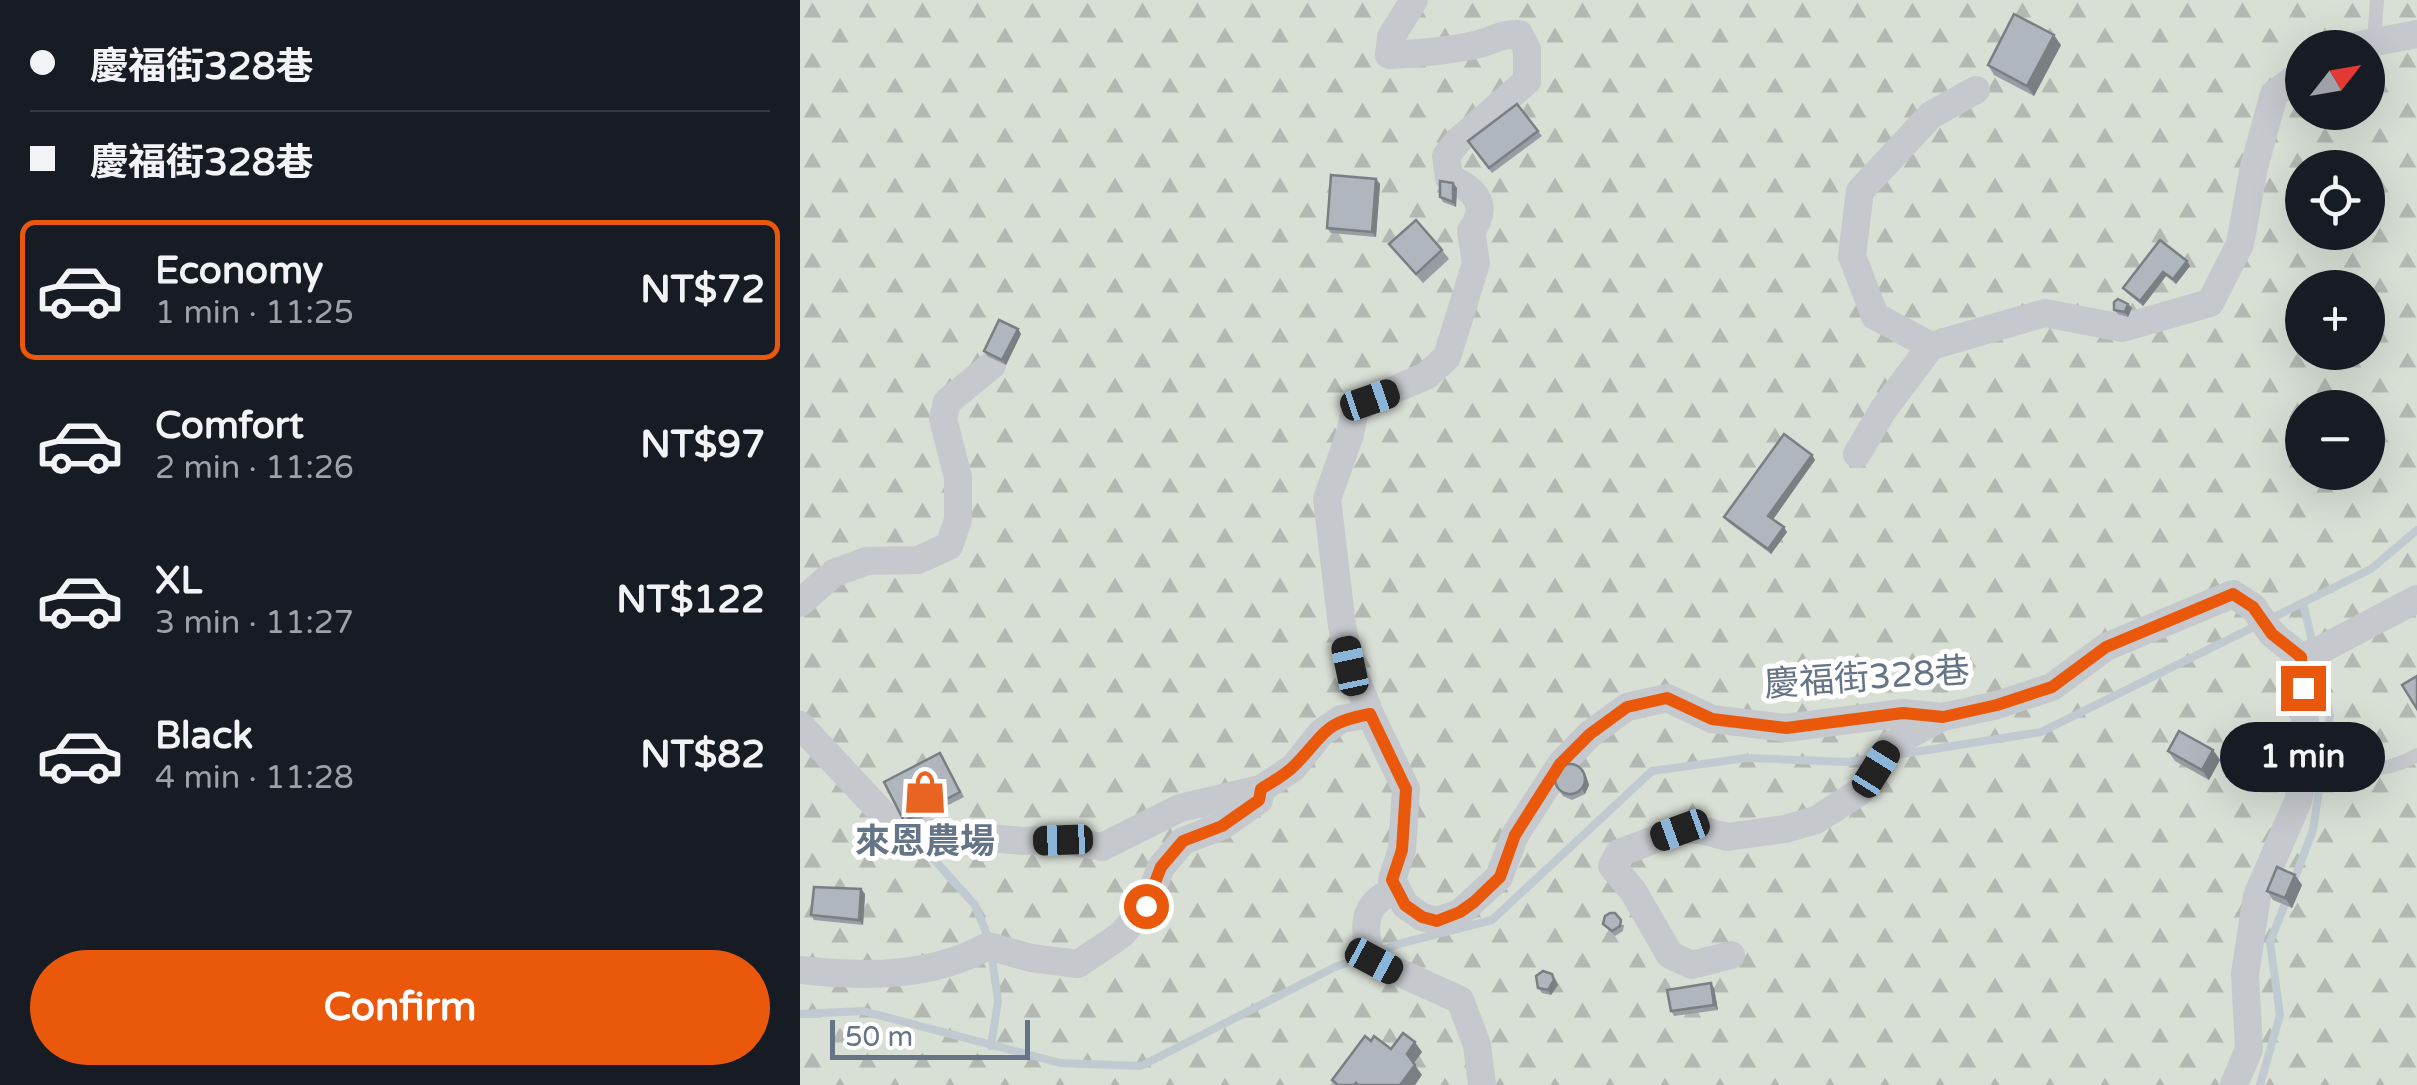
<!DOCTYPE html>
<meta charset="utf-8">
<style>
body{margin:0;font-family:"Varela Round","Noto Sans TC",sans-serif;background:#242831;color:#f1f3f6;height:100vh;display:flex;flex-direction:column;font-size:38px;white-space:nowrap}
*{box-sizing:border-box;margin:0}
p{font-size:32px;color:#9ea1a6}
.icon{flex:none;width:55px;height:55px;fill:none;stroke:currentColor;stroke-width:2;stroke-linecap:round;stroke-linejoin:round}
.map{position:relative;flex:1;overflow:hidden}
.drawer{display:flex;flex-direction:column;background:#171b24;width:800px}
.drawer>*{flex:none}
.top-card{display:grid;align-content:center;height:220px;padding:0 30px;background:#171b24}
.needle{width:65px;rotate:59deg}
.fabs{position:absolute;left:1485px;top:30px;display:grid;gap:20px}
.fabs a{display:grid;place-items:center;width:100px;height:100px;border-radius:50%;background:#171b24;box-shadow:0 10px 40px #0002;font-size:50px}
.scale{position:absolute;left:30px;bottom:25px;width:200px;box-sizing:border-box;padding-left:10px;border:5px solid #657587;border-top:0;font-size:28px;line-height:35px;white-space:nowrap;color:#657587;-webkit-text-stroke:8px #fff;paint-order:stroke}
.end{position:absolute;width:45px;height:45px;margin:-22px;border:12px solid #ea580c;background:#fff;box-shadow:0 0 0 5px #fff}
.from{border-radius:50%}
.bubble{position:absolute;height:70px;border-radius:35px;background:#171b24;box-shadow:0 10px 40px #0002;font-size:32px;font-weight:700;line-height:70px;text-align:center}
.car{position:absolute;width:30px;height:60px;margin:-30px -15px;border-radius:12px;box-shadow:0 0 8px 2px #0007;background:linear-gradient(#222 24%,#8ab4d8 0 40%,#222 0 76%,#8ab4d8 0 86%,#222 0)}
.top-card b{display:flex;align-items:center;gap:35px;height:95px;font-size:38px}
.top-card b+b{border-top:2px solid #363941}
.top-card i{width:25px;height:25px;background:#f1f3f6}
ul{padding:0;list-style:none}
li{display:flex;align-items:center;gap:30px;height:140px;margin:0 20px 15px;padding:0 10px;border:5px solid transparent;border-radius:15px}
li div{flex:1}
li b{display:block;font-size:38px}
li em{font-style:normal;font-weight:700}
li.active{border-color:#ea580c}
li>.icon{width:90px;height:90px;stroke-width:1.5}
.action{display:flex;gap:20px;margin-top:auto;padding:20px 30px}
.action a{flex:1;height:115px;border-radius:60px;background:#ea580c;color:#fff;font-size:40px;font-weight:700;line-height:115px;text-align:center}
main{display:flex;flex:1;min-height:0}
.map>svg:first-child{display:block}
.forest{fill:url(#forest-firs);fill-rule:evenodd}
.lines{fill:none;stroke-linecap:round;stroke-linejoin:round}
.stream{stroke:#c0cad0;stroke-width:8}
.lane{stroke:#c5c8cc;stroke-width:14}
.street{stroke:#c5c8cc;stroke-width:28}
.wall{fill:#969da3}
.shaded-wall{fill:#7a7f84}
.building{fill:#afb6bd;stroke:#7a7f84;stroke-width:2.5}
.route{stroke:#ea580c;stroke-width:12}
.labels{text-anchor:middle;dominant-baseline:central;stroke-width:10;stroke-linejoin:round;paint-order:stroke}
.street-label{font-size:35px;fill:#657587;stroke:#fff}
.poi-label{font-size:35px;font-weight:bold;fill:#657587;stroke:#fff}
</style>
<main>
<section class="drawer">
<div class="top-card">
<b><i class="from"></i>慶福街328巷</b>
<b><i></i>慶福街328巷</b>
</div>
<ul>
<li class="active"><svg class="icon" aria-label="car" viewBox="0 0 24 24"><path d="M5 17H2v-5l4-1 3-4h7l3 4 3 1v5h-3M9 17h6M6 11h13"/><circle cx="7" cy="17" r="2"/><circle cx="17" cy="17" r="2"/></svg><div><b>Economy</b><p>1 min · 11:25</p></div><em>NT$72</em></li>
<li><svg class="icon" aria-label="car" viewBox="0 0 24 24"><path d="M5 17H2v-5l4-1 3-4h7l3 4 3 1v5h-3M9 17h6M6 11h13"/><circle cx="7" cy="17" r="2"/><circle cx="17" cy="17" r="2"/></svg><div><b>Comfort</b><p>2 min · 11:26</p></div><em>NT$97</em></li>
<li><svg class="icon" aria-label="car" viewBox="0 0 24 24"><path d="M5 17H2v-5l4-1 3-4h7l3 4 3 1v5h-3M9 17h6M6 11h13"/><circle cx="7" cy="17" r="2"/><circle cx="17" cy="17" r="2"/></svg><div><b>XL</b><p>3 min · 11:27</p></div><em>NT$122</em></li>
<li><svg class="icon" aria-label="car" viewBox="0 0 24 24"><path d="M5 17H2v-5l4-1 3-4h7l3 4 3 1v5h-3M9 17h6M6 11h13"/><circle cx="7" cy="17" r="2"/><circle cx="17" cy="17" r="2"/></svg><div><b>Black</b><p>4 min · 11:28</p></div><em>NT$82</em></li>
</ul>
<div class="action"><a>Confirm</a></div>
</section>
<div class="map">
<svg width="1617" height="1085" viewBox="0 0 1617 1085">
<defs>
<pattern id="forest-firs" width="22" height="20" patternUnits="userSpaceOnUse" patternTransform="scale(2.5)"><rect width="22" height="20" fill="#d8dfd5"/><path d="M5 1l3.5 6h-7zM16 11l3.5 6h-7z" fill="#b3b9b2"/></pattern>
</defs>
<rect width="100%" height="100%" fill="#f7f8f4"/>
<!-- forest -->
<path class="forest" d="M0,0H1617V1085H0ZM1502,48H1568V112H1502ZM1502,168H1568V232H1502ZM1502,288H1568V352H1502ZM1502,408H1568V472H1502Z"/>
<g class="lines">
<!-- stream -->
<g class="stream">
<path d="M1503,603L1513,645"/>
<path d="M1096,755L1241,732L1571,569L1617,530"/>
<path d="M129,854L175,905L186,932"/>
<path d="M1493,883L1513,830L1530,716L1516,659"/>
<path d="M0,1014L63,1011L260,1063L341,1066L535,967L602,943L692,920L852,771L946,758L1048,762L1072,758"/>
<path d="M191,1046L198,1001L192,957"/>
<path d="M1460,1085L1480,1015L1470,942L1488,896"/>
</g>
<!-- lane -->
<g class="lane">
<path d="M1574,42L1577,0"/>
<path d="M1507,759C1548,768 1578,778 1617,755"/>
</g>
<!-- street -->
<g class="street">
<path d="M1545,48L1617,34"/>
<path d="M1176,90L1131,115L1060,191L1052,256L1075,316L1131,346L1245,313L1322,328L1410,303L1440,244L1454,167L1474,94L1502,73"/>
<path d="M1057,454L1083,410L1131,346"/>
<path d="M0,603L34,573L67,561L118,560L149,546L158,520V477L143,419L147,402L192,365"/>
<path d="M570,714L551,666L542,626L527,499L550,434L556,406L626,376L647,357L676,263L671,231C690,205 675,189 649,178L646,156L658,141L727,81V49L719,34C704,33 693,40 679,44C650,51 619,53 589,55L591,37L614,0"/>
<path d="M0,725L98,830L223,841L263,840L302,847L380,808L461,789L493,768L521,733L541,719L570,714L606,789L602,849L592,880L605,905L622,917L637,921L660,913L699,877L715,835L761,764L790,734L827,707L867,698L912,719L986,728L1103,713L1143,717L1197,705L1252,687L1306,647L1433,594L1453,607L1472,634L1501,657L1522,649L1617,599"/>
<path d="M597,890C561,902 561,930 574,961L660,1000L677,1045L682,1085"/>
<path d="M931,955L892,965L870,955L833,891L812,866L819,853L880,830H901L927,837L985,829L1016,820L1061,791L1092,744L1139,719"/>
<path d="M0,970C65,977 130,978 188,946L231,958L278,964L321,935L346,906L361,867L383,841L422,826L459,800L461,789"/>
<path d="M1434,1085L1449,1049L1445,974L1457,896L1498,801L1507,759L1501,657"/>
</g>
</g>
<!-- wall -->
<g class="wall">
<path d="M1261,45L1234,96L1194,75L1188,65Z"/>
<path d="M717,104L742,136L692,173L668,141Z"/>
<path d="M576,179L580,184L576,237L531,233L527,228Z"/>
<path d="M653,183L657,188L656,207L643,202L640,197Z"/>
<path d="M1360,240L1390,266L1376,284L1366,276L1343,306L1327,293L1323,288Z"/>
<path d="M589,244L642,250L649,259L623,283Z"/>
<path d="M1328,304L1332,308L1328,317L1318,314L1314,310Z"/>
<path d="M218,329L221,334L206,365L187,356L184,351Z"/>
<path d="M1012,455L1015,460L973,519L987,532L971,554L928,522L924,517Z"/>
<path d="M1413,750L1420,760L1409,780L1375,761L1368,751Z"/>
<path d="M140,753L164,797L107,826L104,821Z"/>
<path d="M786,776L789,785L785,794L772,800L763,796L760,791Z"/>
<path d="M1495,875L1502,885L1492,908L1473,900L1467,891Z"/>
<path d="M61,889L65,894L63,925L14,920L11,915Z"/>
<path d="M803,924L824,925L823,931L815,936Z"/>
<path d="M755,979L758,985L751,995L742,993L738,988Z"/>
<path d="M914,988L918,1010L874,1016L871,1011Z"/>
</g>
<!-- shaded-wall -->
<g class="shaded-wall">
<path d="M1254,35L1261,45L1234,96L1227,86Z"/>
<path d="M576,179L580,184L576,237L572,232Z"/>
<path d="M653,183L657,188L656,207L653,202Z"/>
<path d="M1387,261L1390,266L1376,284L1373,279Z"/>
<path d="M1363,272L1366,276L1343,306L1340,301Z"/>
<path d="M1328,304L1332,308L1328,317L1325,312Z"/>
<path d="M218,329L221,334L206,365L202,360Z"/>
<path d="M1012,455L1015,460L972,521L968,516Z"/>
<path d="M984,527L987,532L971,554L968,549Z"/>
<path d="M1413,750L1420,760L1409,780L1402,770Z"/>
<path d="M783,771L786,776L789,785L785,794L782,789Z"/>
<path d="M1495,875L1502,885L1492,908L1485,898Z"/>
<path d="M61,889L65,894L63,925L59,920Z"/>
<path d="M752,974L758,985L751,995L748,990Z"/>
<path d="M911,983L914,988L918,1010L914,1005Z"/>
<path d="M615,1042L622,1052L614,1063L607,1054Z"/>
<path d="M615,1065L622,1075L615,1085H600Z"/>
</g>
<!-- building -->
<g class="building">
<path d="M1214,14L1254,35L1227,86L1188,65Z"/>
<path d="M717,104L738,131L689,168L668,141Z"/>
<path d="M531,175L576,179L572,232L527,228Z"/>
<path d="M640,181L653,183V202L640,197Z"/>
<path d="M616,220L642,250L616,274L589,244Z"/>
<path d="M1360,240L1387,261L1373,279L1363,272L1340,301L1323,288Z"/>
<path d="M1318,299L1328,304L1325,312L1314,310V302Z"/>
<path d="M199,320L218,329L202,360L184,351Z"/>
<path d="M984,434L1012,455L968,516L984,527L968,549L924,517Z"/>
<path d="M1617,676V709L1602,685Z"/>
<path d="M1379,731L1413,750L1402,770L1368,751Z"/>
<path d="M140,753L160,792L104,821L84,782Z"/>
<circle cx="770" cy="779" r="15"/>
<path d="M1477,867L1495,875L1485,898L1467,891Z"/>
<path d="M14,887L61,889L59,920L11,915Z"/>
<path d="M810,913H815L821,920L820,926L812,931L803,924L805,916Z"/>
<path d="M743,971L752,974L754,980L748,990L738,988L736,976Z"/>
<path d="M911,983L914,1005L871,1011L867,990Z"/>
<path d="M603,1033L615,1042L607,1054L615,1065L600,1085H558L556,1083L554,1085H538L532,1080L565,1036L571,1041L574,1036L591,1049Z"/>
</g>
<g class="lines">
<!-- route -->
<path class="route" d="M346,906L361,867L383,841L422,826L459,800L461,789C472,782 485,775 494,766C526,734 521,723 570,714L606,789L602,850L592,880L605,905L622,917L637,921L660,912L674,902L700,877L715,835L760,764L790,734L827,707L867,698L912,719L986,728L1103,713L1143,717L1197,705L1252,687L1306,647L1433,594L1453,607L1472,634L1501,657L1503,688"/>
</g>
<!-- icons -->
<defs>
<g id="shop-bare" transform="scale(3.45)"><path d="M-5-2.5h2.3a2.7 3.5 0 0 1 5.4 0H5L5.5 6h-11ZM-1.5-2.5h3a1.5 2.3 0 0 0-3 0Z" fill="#e96323" stroke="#fff" stroke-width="2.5" paint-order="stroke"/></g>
</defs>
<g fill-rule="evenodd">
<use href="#shop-bare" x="125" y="792"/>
</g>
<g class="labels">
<!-- street labels -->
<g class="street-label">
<text transform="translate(1067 678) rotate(-4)">慶福街328巷</text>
</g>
<!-- poi labels -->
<g class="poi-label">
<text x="125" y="842">來恩農場</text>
</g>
</g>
</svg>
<div class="fabs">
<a><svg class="needle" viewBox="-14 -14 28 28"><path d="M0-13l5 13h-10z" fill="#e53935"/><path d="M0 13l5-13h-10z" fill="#9ea1a6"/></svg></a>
<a><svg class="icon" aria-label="locate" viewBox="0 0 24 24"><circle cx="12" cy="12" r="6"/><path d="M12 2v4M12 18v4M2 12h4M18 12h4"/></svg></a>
<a>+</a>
<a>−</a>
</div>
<div class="scale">50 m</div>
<i class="end from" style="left:346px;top:906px"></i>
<i class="end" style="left:1503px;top:688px"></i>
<div class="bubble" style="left:1420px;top:722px;width:165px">1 min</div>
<i class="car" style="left:570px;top:400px;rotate:71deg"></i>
<i class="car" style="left:550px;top:666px;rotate:348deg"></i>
<i class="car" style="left:1076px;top:769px;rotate:32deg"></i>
<i class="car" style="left:880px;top:830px;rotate:250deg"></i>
<i class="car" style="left:263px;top:840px;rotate:268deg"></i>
<i class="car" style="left:574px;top:961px;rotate:118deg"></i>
</div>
</main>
